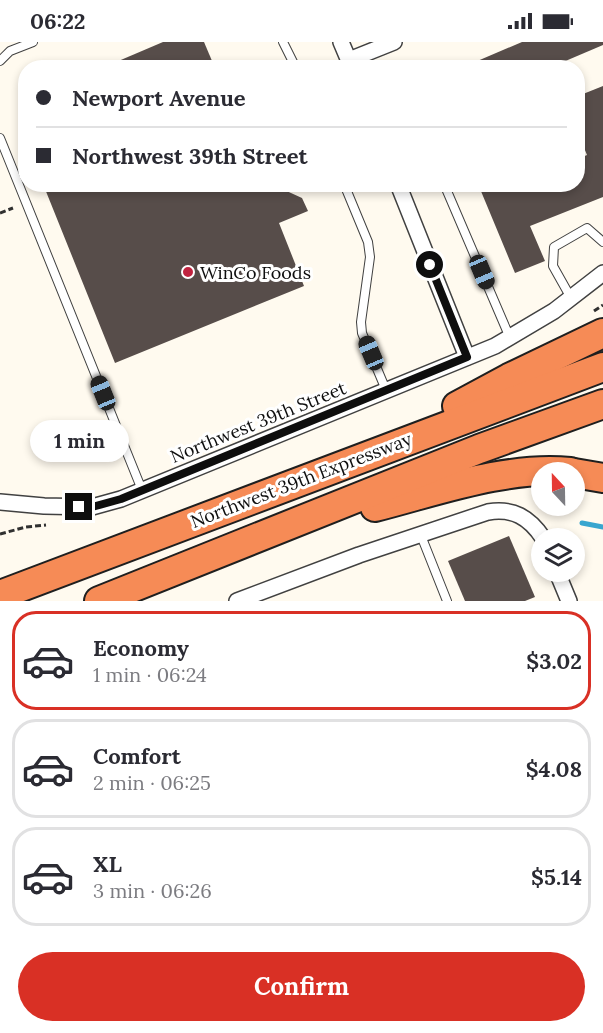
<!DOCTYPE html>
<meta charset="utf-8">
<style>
body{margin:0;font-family:Lora,serif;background:#f7f7f7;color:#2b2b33;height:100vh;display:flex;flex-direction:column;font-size:22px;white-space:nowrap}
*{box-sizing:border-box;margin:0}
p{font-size:20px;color:#7c7c81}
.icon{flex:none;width:33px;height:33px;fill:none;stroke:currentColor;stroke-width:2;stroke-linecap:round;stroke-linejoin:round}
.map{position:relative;height:559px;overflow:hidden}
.panel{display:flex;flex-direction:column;background:#fff;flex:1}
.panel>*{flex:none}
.top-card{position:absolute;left:18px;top:18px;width:567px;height:132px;border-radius:24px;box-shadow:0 3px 9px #0003;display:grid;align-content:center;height:132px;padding:0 18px;background:#fff}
.needle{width:39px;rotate:338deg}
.controls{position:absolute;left:531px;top:420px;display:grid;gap:12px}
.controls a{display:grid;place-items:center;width:54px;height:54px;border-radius:50%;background:#fff;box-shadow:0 3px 9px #0003;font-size:30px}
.end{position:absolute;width:27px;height:27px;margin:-14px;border:8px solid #0e0e0e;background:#fff;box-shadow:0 0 0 3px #fff}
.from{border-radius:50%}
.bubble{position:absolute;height:42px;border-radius:21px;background:#fff;box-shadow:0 3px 9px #0003;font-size:20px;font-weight:700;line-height:42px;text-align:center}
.car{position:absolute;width:18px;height:36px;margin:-18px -9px;border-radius:8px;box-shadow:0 0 4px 2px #0007;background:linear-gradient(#222 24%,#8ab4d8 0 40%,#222 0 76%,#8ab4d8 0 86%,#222 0)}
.top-card b{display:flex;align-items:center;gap:21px;height:57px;font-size:22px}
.top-card b+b{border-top:2px solid #e1e1e2}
.top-card i{width:15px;height:15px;background:#2b2b33}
ul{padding:10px 0 0;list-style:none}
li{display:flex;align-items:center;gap:18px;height:99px;margin:0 12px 9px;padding:0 6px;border:3px solid #e1e1e2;border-radius:24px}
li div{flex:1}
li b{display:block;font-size:22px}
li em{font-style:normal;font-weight:700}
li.selected{border-color:#d93025}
li>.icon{width:54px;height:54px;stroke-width:1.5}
.button{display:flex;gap:12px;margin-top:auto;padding:12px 18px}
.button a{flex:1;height:69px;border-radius:36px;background:#d93025;color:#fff;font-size:24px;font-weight:700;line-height:69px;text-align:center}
.status{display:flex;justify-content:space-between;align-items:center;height:42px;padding:0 30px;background:#fff;direction:ltr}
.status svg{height:16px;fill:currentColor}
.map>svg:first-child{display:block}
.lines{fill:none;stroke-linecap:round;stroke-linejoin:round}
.stream{stroke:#39a6cf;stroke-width:5}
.building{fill:#574d4a}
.lane-casing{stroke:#414141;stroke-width:10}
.street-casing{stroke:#414141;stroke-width:18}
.highway-casing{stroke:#1f1f1f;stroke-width:32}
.path{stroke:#303030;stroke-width:3;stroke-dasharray:6 3;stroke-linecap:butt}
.lane{stroke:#fff;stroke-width:8}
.street{stroke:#fff;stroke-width:15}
.highway{stroke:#f68b56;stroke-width:28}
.route{stroke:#0e0e0e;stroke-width:8}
.poi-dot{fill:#c0233f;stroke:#fff;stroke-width:2}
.labels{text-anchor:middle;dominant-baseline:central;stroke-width:6;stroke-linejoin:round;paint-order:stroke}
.poi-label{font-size:18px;fill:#0e0e0e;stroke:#fff;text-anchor:start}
.street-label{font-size:18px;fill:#0e0e0e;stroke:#fff}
</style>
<div class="status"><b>06:22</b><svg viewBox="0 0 49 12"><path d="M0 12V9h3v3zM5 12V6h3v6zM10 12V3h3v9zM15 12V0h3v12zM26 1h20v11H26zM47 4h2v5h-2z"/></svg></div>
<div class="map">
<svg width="603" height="559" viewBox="0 0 603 559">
<rect width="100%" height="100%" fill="#fffaef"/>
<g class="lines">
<!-- stream -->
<path class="stream" d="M582,481L603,485"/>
</g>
<!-- building -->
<g class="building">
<path d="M163,0H204L215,26H102Z"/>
<path d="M522,0H603V3L549,26H461Z"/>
<path d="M603,44V155L530,184L545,219L515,231L478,142H578V117L587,113L578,91V54Z"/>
<path d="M43,142H281L280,146L302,156L308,169L279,181L304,244L115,321Z"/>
<path d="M509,494L535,555L525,559H465L448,519Z"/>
</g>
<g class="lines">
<!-- lane casing -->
<g class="lane-casing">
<g id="lane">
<path d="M283,0L296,26"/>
<path d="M0,19L10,9L33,0"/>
<path d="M0,96L142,448"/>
<path d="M344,142L368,200L370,215L361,280L362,291L386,348"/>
<path d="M444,142L510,296"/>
<path d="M571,256L553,224L554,205L587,186L603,200"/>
<path d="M420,491L447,559"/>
</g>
</g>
<!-- street casing -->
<g class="street-casing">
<g id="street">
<path d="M341,0L352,26"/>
<path d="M349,18L394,0"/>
<path d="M398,142L467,315"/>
<path d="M0,460L44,464L92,465L121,457L495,304L554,269L603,231"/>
<path d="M557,530L569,559"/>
<path d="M237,559L359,513L488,470C513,466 529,475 543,496"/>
</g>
</g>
<!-- highway casing -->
<g class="highway-casing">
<g id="highway">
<path d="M457,364L509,336L603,291"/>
<path d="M574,431L603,436"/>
<path d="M375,465C438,449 504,424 570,430"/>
<path d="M0,553L603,325"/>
<path d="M99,559L479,407L603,362"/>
</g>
</g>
<!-- path -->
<g class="path">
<path d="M0,171L13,166"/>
<path d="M594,269L603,263"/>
<path d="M0,492L26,485L46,483"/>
</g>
<!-- lane -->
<use href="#lane" class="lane"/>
<!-- street -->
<use href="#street" class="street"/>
<!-- highway -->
<use href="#highway" class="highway"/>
</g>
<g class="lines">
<!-- route -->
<path class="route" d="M79,465H92L121,457L467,315L430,223"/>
</g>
<!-- markers -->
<circle class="poi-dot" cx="188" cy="230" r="6"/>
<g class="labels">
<!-- poi labels -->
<g class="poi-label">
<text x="200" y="230">WinCo Foods</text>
</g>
<!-- street labels -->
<g class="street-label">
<text transform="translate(258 380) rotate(-22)">Northwest 39th Street</text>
<text transform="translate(301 438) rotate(-21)">Northwest 39th Expressway</text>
</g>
</g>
</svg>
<div class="controls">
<a><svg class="needle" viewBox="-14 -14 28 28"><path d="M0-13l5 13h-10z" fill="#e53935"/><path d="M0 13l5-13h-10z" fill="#7c7c81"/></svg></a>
<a><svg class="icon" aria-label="layers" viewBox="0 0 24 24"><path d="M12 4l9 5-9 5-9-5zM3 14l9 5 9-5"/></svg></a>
</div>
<i class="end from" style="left:430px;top:223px"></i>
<i class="end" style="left:79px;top:465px"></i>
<div class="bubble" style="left:30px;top:378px;width:99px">1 min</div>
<i class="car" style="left:482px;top:230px;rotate:157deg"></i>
<i class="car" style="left:371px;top:311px;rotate:337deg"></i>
<i class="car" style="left:103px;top:351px;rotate:338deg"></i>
<div class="top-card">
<b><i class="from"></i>Newport Avenue</b>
<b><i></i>Northwest 39th Street</b>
</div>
</div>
<section class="panel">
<ul>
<li class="selected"><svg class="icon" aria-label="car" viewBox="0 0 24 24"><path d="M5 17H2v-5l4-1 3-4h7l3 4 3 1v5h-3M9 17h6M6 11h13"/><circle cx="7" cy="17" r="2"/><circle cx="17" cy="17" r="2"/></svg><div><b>Economy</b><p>1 min · 06:24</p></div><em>$3.02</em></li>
<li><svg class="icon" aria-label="car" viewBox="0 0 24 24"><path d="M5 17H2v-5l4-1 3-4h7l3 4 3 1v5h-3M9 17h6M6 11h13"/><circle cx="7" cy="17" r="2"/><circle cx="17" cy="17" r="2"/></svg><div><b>Comfort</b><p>2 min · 06:25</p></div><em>$4.08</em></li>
<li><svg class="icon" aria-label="car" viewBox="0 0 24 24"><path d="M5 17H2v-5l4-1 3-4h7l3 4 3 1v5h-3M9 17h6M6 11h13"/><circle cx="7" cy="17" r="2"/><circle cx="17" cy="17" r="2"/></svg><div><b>XL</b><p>3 min · 06:26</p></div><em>$5.14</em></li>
</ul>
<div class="button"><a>Confirm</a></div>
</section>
